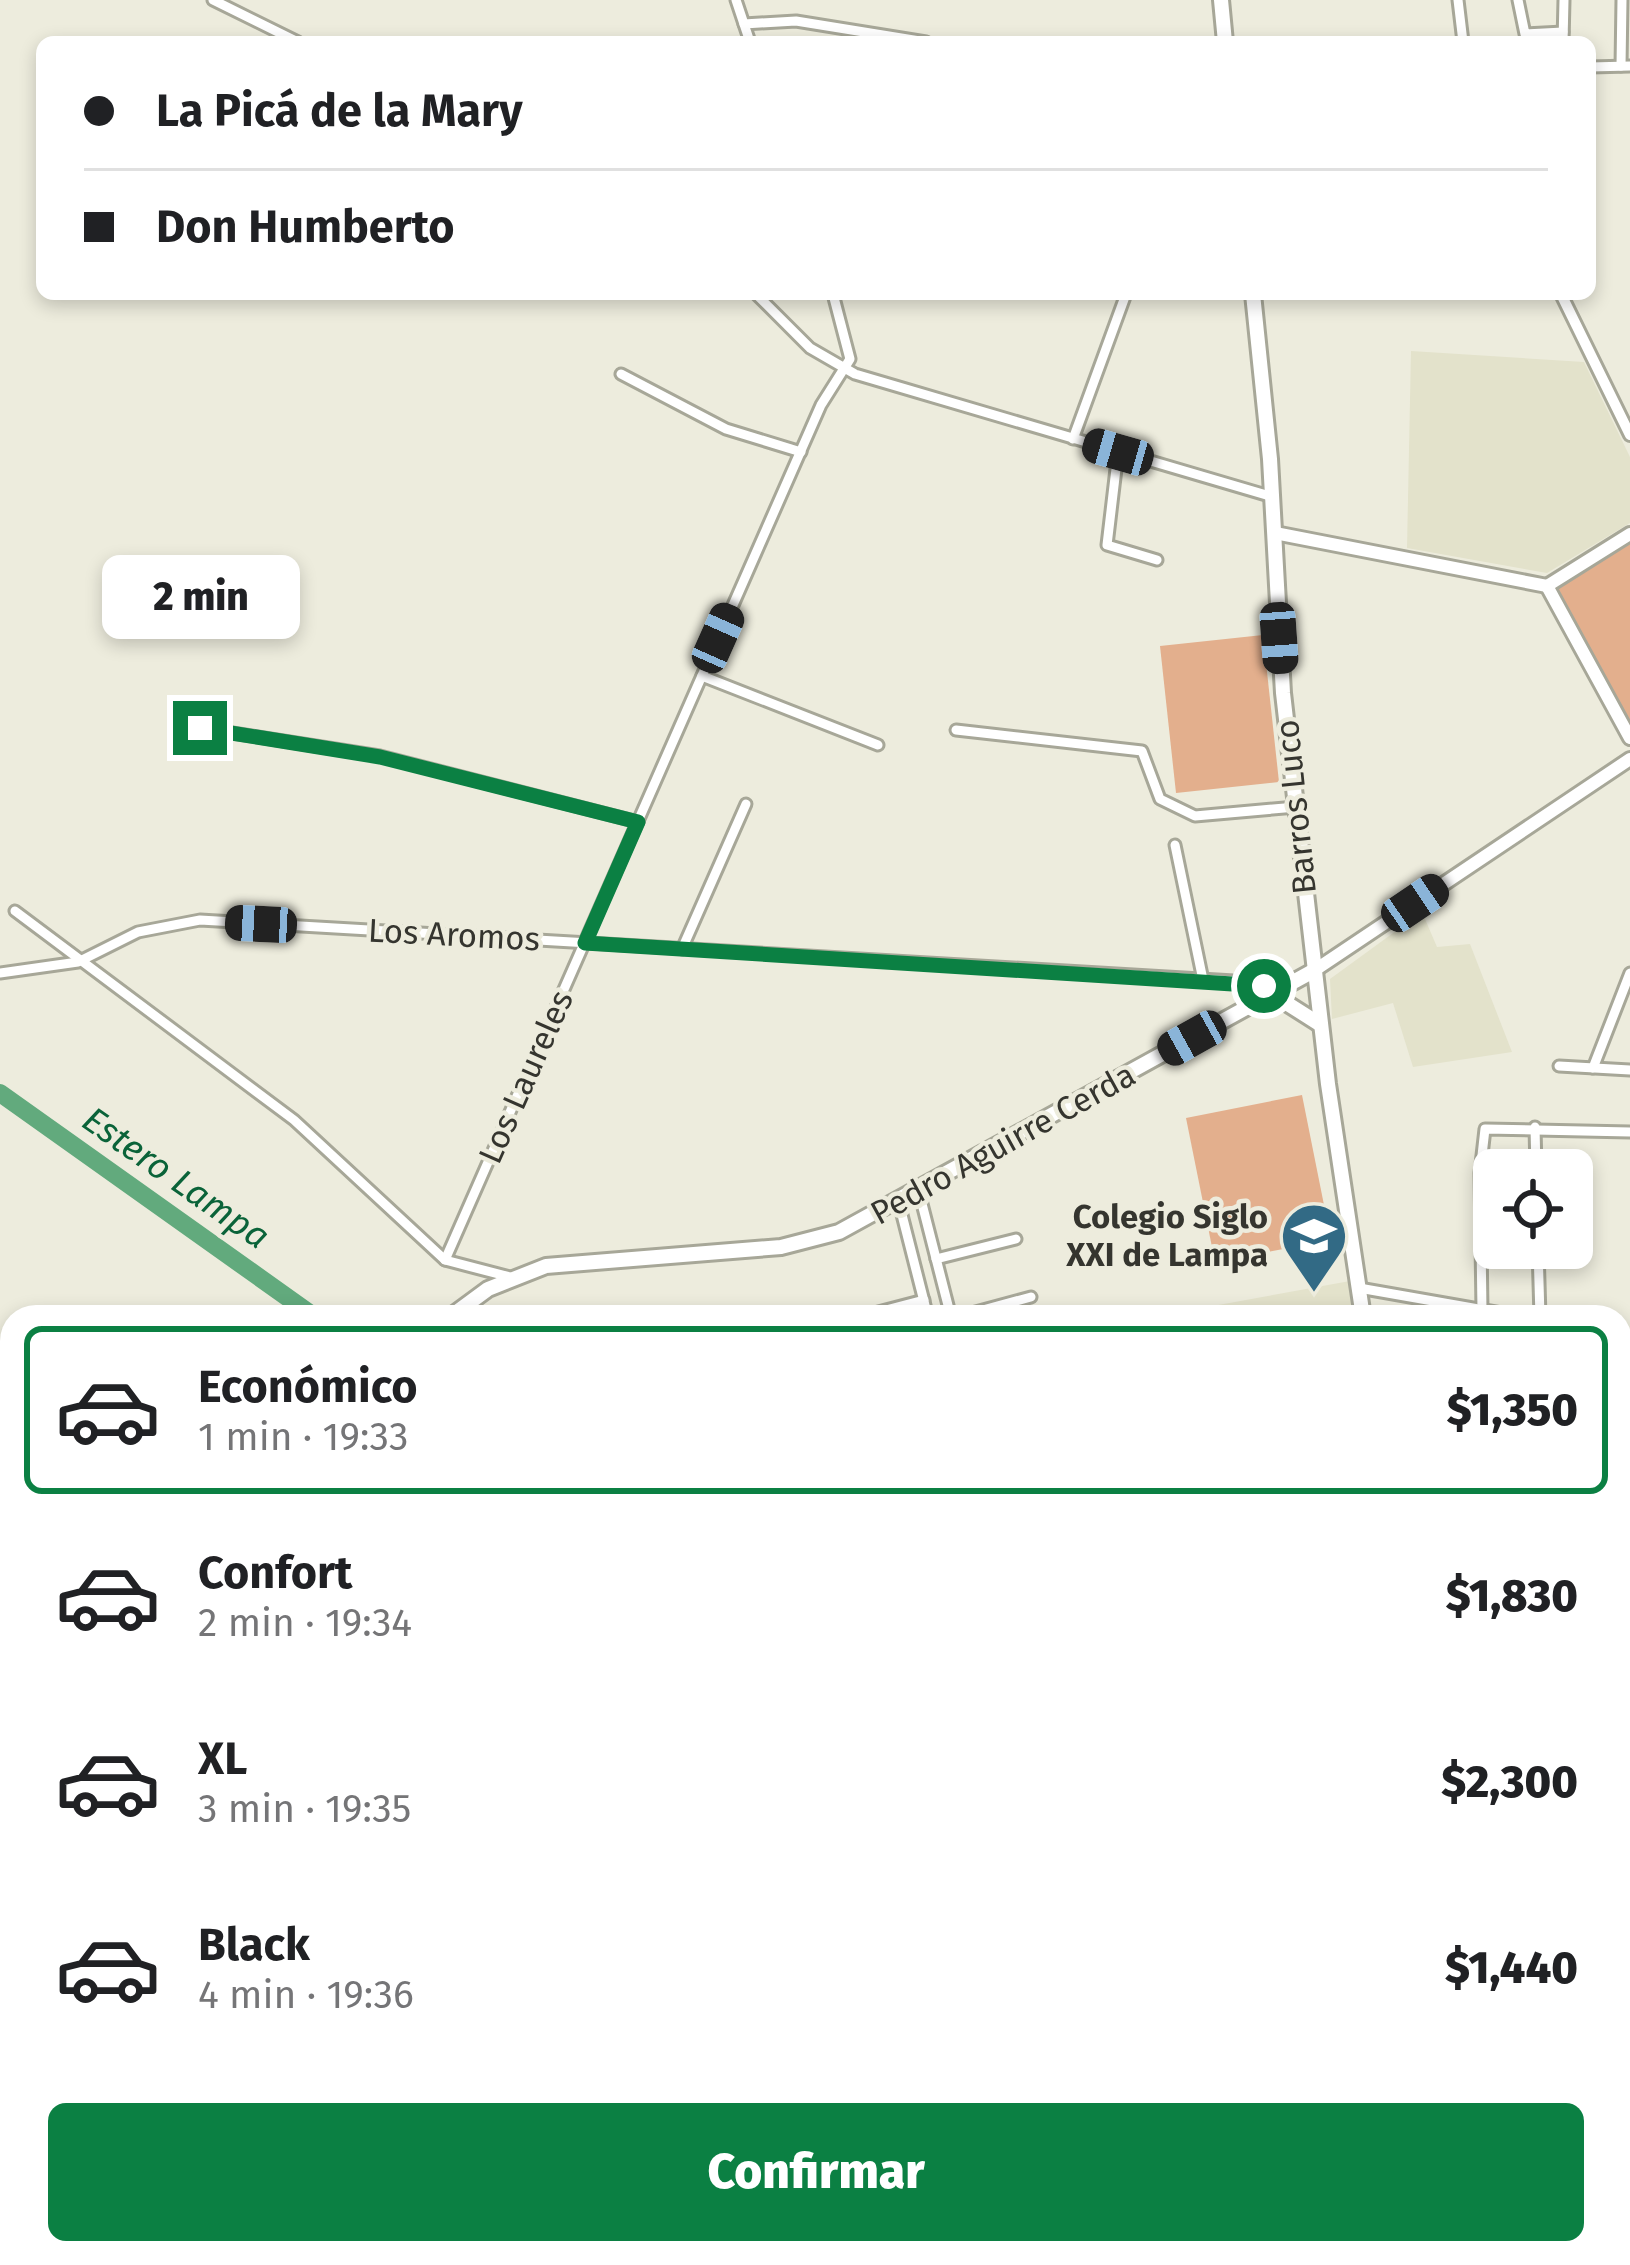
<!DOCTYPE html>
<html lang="es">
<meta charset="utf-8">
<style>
body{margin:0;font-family:"Fira Sans",sans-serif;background:#f2f2f2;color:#202124;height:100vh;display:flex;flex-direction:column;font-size:45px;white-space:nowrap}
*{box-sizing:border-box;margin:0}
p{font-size:39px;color:#757577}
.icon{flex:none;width:66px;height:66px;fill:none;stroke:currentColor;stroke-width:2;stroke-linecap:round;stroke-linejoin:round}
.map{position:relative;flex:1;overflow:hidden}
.drawer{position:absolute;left:0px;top:1305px;width:1632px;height:960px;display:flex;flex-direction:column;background:#fff;border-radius:36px 36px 0 0;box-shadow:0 6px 18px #0003}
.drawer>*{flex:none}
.top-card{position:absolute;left:36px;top:36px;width:1560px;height:264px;border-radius:18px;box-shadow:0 6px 18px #0003;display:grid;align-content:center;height:264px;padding:0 48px;background:#fff}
.buttons{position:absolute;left:1473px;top:1149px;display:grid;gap:24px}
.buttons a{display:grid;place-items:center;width:120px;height:120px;border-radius:18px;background:#fff;box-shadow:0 6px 18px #0003;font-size:60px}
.end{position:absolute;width:54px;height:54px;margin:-27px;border:15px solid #0b8043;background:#fff;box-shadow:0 0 0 6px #fff}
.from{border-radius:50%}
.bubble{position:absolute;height:84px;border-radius:18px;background:#fff;box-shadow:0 6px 18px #0003;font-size:39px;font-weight:800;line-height:84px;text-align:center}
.car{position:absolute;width:36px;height:72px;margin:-36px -18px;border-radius:15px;box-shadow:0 0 9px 3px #0007;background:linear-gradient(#222 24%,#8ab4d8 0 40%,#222 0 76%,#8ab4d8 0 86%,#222 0)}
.top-card b{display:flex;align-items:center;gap:42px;height:114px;font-size:45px}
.top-card b+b{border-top:3px solid #e0e0e0}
.top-card i{width:30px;height:30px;background:#202124}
ul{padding:21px 0 0;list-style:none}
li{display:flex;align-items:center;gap:36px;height:168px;margin:0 24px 18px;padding:0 24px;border:6px solid transparent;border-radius:18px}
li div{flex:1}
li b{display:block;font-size:45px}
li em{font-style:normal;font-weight:800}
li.selected{border-color:#0b8043}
li>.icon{width:108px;height:108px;stroke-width:1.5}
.primary-button{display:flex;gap:24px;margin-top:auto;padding:24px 48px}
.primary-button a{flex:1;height:138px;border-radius:18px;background:#0b8043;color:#fff;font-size:48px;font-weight:800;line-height:138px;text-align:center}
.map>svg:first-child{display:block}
.built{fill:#e3e2cb}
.green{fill:#e3af8d}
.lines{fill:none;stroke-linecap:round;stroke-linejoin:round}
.river{stroke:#62aa7d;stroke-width:18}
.minor-casing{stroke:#a7a798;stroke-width:15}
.tertiary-casing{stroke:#a7a798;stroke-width:16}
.secondary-casing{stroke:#a7a798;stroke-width:18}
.primary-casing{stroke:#a7a798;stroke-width:20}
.minor{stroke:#fff;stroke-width:9}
.tertiary{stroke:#fff;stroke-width:10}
.secondary{stroke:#fff;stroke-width:12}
.primary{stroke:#fff;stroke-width:14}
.route{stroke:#0b8043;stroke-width:15}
.labels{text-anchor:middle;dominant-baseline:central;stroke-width:9;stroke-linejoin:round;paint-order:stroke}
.street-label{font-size:33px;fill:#35352f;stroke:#edecdd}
.poi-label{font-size:33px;font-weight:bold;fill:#35352f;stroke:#edecdd;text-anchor:end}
.water-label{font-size:36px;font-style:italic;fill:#0a6339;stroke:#edecdd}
</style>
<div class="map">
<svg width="1630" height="2265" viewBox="0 0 1630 2265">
<rect width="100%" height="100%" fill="#edecdd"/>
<!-- built -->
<g class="built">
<path d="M1411,351L1584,362L1630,457V523L1547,573L1407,548Z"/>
<path d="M1422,912L1437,947L1470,944L1512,1052L1413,1067L1393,1003L1332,1019L1330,979Z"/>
<path d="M1350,1281L1355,1317H1204L1202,1308Z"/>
<path d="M1309,2253H1490L1492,2265H1311Z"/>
</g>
<!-- green -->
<g class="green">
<path d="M1630,539V727L1556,592L1557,584Z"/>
<path d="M1263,635L1279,782L1176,793L1160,646Z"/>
<path d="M1302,1095L1331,1240L1215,1262L1186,1118Z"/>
</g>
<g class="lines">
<!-- river -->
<g class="river">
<path d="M0,1093L315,1317"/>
<path d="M663,2253L664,2265"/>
</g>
<!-- minor casing -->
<g class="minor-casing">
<g id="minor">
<path d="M213,0L298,42"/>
<path d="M736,0L750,42"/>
<path d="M1458,0L1463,42"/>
<path d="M1518,0L1525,34L1563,32"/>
<path d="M744,24L796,21L926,42"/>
<path d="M1563,42L1564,0"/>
<path d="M1621,66L1622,0"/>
<path d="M1590,67L1630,66"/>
<path d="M756,294L810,348L855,374L1273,497"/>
<path d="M621,374L726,429L801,452"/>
<path d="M1073,439L1126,294"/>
<path d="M1118,452L1107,545L1157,560"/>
<path d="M702,676L878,745"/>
<path d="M200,728L380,756L638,822"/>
<path d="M956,730L1142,751L1160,799L1195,816L1296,807"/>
<path d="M1175,845L1203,980"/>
<path d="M15,911L294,1120L445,1260L510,1277"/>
<path d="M682,949L746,804"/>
<path d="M0,973L78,962L138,932L200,920L1251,982L1272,994"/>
<path d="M1559,1066L1630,1070"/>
<path d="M1593,1068L1630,973"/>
<path d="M1535,1127L1536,1170"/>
<path d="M919,1192L951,1317"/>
<path d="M899,1203L928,1317"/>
<path d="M1538,1248L1540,1317"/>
<path d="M936,1259L1016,1239"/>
<path d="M445,1260L821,405L850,359L833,294"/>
<path d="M1359,1288L1524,1317"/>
<path d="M1482,1310L1480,1173L1485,1129L1630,1132"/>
<path d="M859,1317L924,1300"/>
<path d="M957,1317L1031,1297"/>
<path d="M0,1475L12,1468"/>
<path d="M0,1639L12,1654"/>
<path d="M0,1700L12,1691"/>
<path d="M324,2253L330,2265"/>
<path d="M402,2253L408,2265"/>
<path d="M728,2253L730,2265"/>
<path d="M1082,2253V2265"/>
<path d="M1209,2253V2265"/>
<path d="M786,2265V2253"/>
</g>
</g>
<!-- tertiary casing -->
<g class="tertiary-casing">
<g id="tertiary">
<path d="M1561,294L1630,435"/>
<path d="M1620,1737L1630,1734"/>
</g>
</g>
<!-- secondary casing -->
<g class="secondary-casing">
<g id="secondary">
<path d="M1275,533L1547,586"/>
<path d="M1547,586L1630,738"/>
<path d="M1547,586L1630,534"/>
<path d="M1315,970L1630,759"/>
</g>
</g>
<!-- primary casing -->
<g class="primary-casing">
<g id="primary">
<path d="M1221,0L1225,42"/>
<path d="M1253,294L1270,459L1283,693L1328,1084L1363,1317"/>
<path d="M1272,994L1321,1025"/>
<path d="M450,1317L488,1289L546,1266L781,1247L839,1232L1315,970"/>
<path d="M0,1359L12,1373"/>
<path d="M1503,2253L1505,2265"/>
</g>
</g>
<!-- minor -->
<use href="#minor" class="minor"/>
<!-- tertiary -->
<use href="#tertiary" class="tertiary"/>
<!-- secondary -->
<use href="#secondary" class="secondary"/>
<!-- primary -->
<use href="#primary" class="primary"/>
</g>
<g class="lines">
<!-- route -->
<path class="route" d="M200,728L380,757L638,822L585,943L1264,986"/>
</g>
<!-- icons -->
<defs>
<g id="school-pin" transform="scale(3.45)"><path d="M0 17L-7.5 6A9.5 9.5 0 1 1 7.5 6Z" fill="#326a85" stroke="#edecdd"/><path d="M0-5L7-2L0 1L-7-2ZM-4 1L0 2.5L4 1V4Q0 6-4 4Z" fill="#fff"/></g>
</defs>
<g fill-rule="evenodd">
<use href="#school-pin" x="1314" y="1236"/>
</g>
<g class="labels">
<!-- street labels -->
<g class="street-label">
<text transform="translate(1296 807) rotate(-96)">Barros Luco</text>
<text transform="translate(454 935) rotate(3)">Los Aromos</text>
<text transform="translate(526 1077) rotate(-66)">Los Laureles</text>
<text transform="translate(1003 1144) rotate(-29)">Pedro Aguirre Cerda</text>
</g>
<!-- poi labels -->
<g class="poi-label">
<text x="1268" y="1217">Colegio Siglo<tspan x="1268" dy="38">XXI de Lampa</tspan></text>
</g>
<!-- water labels -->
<g class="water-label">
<text transform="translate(176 1178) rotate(35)">Estero Lampa</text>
</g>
</g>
</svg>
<div class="buttons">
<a><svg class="icon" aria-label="locate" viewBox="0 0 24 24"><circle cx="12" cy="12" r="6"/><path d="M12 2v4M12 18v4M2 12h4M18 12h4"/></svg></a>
</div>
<i class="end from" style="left:1264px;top:986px"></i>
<i class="end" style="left:200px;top:728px"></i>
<div class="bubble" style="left:102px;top:555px;width:198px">2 min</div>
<i class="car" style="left:1118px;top:452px;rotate:286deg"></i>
<i class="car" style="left:718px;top:638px;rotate:24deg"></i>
<i class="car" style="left:1279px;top:638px;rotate:176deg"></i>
<i class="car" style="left:1415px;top:903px;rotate:56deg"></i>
<i class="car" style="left:261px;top:924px;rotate:273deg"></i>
<i class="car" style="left:1192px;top:1038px;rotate:241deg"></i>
<div class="top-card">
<b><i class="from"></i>La Picá de la Mary</b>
<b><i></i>Don Humberto</b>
</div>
<section class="drawer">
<ul>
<li class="selected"><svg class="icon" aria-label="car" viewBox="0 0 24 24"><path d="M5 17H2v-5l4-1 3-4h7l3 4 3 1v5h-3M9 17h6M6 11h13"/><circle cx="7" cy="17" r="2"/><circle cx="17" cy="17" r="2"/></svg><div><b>Económico</b><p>1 min · 19:33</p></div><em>$1,350</em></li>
<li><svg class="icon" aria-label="car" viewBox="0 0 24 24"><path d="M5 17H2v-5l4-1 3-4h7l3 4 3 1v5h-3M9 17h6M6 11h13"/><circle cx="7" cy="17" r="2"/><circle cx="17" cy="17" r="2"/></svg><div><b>Confort</b><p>2 min · 19:34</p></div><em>$1,830</em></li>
<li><svg class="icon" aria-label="car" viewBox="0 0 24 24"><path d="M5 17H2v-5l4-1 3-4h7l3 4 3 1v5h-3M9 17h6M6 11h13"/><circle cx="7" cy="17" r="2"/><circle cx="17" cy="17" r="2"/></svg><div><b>XL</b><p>3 min · 19:35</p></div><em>$2,300</em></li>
<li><svg class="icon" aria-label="car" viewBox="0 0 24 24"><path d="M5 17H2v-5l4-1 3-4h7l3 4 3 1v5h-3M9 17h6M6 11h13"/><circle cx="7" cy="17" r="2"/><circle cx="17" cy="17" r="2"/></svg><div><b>Black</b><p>4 min · 19:36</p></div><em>$1,440</em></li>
</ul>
<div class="primary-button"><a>Confirmar</a></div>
</section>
</div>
